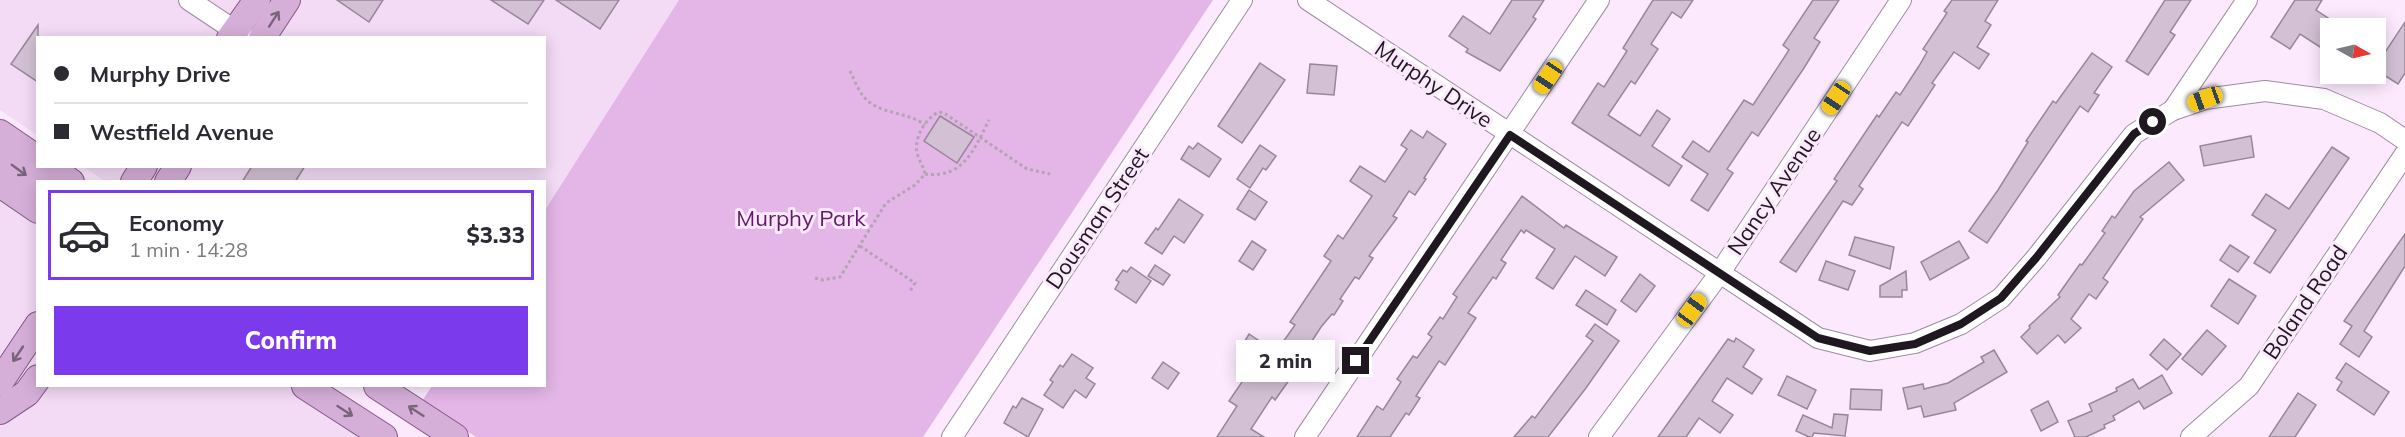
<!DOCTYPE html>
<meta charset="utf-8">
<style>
body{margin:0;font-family:Mulish,sans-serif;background:#f2f2f3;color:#2b2b33;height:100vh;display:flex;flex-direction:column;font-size:22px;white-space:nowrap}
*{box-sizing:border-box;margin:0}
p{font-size:20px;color:#7c7c81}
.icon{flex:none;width:33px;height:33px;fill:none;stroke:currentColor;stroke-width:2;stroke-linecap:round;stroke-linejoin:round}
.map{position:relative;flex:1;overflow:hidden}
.side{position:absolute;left:36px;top:180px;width:510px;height:207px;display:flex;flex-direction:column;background:#fff;border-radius:0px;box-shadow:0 3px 15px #0003}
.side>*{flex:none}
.hud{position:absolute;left:36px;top:36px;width:510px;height:132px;border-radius:0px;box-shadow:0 3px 15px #0003;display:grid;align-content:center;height:132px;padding:0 18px;background:#fff}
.needle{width:39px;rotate:98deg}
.controls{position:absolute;left:2320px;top:18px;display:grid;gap:12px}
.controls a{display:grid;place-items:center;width:66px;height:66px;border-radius:0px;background:#fff;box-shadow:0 3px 15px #0003;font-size:30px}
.end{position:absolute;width:27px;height:27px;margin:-14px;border:8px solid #1f1820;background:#fff;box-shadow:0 0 0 3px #fff}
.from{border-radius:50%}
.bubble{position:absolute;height:42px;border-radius:0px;background:#fff;box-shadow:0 3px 15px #0003;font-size:20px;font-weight:800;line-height:42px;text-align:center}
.car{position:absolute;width:18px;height:36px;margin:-18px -9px;border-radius:8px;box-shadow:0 0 4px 2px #0007;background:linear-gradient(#f5c518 24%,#345 0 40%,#f5c518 0 76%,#345 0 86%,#f5c518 0)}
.hud b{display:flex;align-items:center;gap:21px;height:57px;font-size:22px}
.hud b+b{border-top:2px solid #e1e1e2}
.hud i{width:15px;height:15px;background:#2b2b33}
ul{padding:10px 0 0;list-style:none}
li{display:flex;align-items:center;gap:18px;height:90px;margin:0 12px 9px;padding:0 6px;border:3px solid transparent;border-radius:0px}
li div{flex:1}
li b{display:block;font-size:22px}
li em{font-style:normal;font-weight:800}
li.current{border-color:#7c3aed}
li>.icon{width:54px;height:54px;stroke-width:1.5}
.cta{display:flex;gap:12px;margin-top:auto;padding:12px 18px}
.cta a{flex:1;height:69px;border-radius:0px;background:#7c3aed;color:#fff;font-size:24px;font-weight:800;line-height:69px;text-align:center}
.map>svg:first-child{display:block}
.built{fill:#f3daf5}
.green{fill:#e4b5e7}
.building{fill:#d3c0d4;stroke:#988699;stroke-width:1.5}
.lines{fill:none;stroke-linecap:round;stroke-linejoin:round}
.minor-casing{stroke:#9d8c9f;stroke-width:22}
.major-casing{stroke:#845888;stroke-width:28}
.path{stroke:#b3a4b4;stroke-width:3;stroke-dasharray:3 3;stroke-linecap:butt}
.minor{stroke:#fff;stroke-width:20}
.major{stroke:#d6afd9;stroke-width:26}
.oneway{stroke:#7a647c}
.route{stroke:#1f1820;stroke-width:8}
.labels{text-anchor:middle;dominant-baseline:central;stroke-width:6;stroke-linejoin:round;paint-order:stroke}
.street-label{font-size:22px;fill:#1f1820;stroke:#fce9fe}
.park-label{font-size:22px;fill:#63186a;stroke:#fce9fe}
</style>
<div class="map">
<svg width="2405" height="437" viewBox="0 0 2405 437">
<rect width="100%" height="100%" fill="#fce9fe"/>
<!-- built -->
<g class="built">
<path d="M0,0H679L545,210L544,182H106L84,167L544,166V38H38L37,135L0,110Z"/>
<path d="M0,184L37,210L38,386H305L384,437H0Z"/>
</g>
<!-- green -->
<path class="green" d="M679,0H1213L923,437H476L422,401L432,386H544L545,210Z"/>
<!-- building -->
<g class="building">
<path d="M337,0H383L369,22Z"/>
<path d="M491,0H544L528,24Z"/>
<path d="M556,0H619L600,29Z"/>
<path d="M1512,0H1544L1533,17L1536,19L1500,71L1466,52L1468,49L1449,36L1463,16L1490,34Z"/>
<path d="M1653,0H1693L1681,18L1672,12L1651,44L1658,49L1635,84L1631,81L1608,115L1640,136L1657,110L1670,119L1652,146L1682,166L1669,186L1572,123L1598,83L1604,87L1627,51L1623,48Z"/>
<path d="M1813,0H1839L1814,38L1820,42L1804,68L1758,136L1752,132L1727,169L1733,173L1708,211L1691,200L1708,174L1682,157L1693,141L1709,152L1744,100L1753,105L1789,50L1783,45Z"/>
<path d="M1952,0H1998L1985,21L1991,25L1977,47L1989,54L1979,69L1954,52L1932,83L1935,85L1908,126L1902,122L1859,186L1863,189L1852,205L1843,201L1796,272L1780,262L1837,181L1834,179L1877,115L1879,117L1896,92L1900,95L1919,66L1927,52L1923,49L1947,13L1944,11Z"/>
<path d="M2165,0H2191L2170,32L2175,35L2148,75L2126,61Z"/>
<path d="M2295,0H2322L2316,10L2331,20V54L2300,34L2290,49L2271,37Z"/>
<path d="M2405,22V73L2398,84L2376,70V66Z"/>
<path d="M38,25V82L11,64Z"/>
<path d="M2092,53L2112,67L2094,93L2099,95L2088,112L2080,106L1987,243L1969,231L1998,190L2028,142L2026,141L2053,101L2056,103Z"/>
<path d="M1260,63L1285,80L1242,143L1218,126Z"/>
<path d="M1310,64L1337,66L1334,95L1307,93Z"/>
<path d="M940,116L974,137L957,163L924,141Z"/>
<path d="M1411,130L1423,138L1427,131L1446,144L1424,178L1426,179L1415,195L1409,191L1393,216L1397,218L1369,256L1373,258L1359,279L1355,277L1340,299L1343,301L1334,315L1332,314L1321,327L1301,358L1303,360L1292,376L1275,400L1272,397L1251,429L1264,437H1217L1237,406L1229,401L1257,360L1240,349L1249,334L1276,352L1295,325L1290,322L1331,261L1324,256L1338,235L1343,239L1372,196L1350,181L1360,166L1385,182L1407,149L1401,145Z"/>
<path d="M2251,136L2254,157L2204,166L2200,146Z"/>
<path d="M1198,143L1221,159L1209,177L1181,159L1189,146L1193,149Z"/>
<path d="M1260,145L1276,156L1266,170L1263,168L1250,188L1237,179Z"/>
<path d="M2332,147L2349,158L2270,273L2254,263L2276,230L2252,215L2266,194L2289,209Z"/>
<path d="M2169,162L2184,180L2140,217L2143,219L2103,278L2108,282L2096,299L2089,294L2071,319L2081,328L2065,343L2058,335L2037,354L2021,337L2030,328L2029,326L2060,297L2058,295L2080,264L2082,265L2105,233L2102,231L2112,216L2115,218L2134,191Z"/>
<path d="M252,166H305L295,182H242Z"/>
<path d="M1249,190L1267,202L1255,220L1237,209Z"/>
<path d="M1522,196L1564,228L1566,225L1617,257L1605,276L1575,256L1553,289L1536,278L1555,249L1526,230L1524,233L1521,230L1501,260L1506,263L1496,279L1493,277L1468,313L1476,318L1445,365L1439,361L1416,396L1420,398L1409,415L1406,413L1390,437H1357L1377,406L1383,410L1401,382L1397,379L1413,356L1417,358L1432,337L1428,334L1440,317L1443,319L1457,297L1453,294Z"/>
<path d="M1179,199L1203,215L1184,243L1174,236L1162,254L1145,243L1156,228L1158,230Z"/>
<path d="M2405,234V266L2364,331L2372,337L2359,357L2340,344L2352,326L2344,321Z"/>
<path d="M1855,237L1894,247L1890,269L1849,255Z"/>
<path d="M1252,241L1266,250L1253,270L1239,261Z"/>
<path d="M1959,241L1969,258L1930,280L1921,262Z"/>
<path d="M2230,245L2249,257L2238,272L2220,260Z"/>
<path d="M1826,261L1855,271L1848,290L1819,280Z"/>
<path d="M1155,265L1170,275L1163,285L1148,276Z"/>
<path d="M1131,267L1151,281L1136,303L1115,289L1119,282L1116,280L1123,270L1127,272Z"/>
<path d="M1906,271L1907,290H1902V297H1880V286Z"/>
<path d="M1640,274L1655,286L1636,312L1621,301Z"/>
<path d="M2229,279L2256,296L2238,324L2211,306Z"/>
<path d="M1586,290L1616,310L1607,325L1576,305Z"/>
<path d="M1595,324L1619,341L1586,388L1548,437H1514L1532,416L1535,418L1593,341L1586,336Z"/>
<path d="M2207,330L2226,346L2202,375L2182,359Z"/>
<path d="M1736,338L1754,350L1743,367L1762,379L1752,394L1727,378L1712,401L1733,415L1720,433L1699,418L1686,437H1658L1728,339L1734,342Z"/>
<path d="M2164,339L2181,354L2167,370L2150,355Z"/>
<path d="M1994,350L2007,372L1954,403L1956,410L1924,417L1921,406L1908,409L1903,388L1923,384L1924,389L1948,383L1984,362L1981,357Z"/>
<path d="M1072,354L1093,368L1086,378L1095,384L1086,398L1075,390L1063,408L1044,395L1053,382L1050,380L1060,365L1063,367Z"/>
<path d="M1163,362L1179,373L1168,389L1152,378Z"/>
<path d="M2346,363L2389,392L2374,415L2337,390L2342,382L2336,378Z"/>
<path d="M2162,375L2172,393L2144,409L2139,401L2113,416L2115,420L2104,425L2105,428L2086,437H2075L2068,421L2092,411L2089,404L2117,391L2116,388L2133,379L2139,389Z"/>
<path d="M1787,376L1816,390L1807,409L1778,395Z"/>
<path d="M1851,389L1882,390L1881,410L1850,409Z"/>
<path d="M2298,393L2316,405L2295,437H2269Z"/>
<path d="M1022,398L1043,409L1028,437L1004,423L1013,406L1016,408Z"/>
<path d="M2048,401L2058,422L2041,431L2031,410Z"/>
<path d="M1834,414L1848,415L1845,436L1814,433L1812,437H1809L1796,431L1803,415L1832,428Z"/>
</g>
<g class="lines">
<!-- minor casing -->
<g class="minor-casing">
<g id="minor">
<path d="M189,0L246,38"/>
<path d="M1308,0L1818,338L1870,351L1915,343L1961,324L2001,298L2036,258L2134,134L2173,110L2205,99L2265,91L2324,99L2380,123L2405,140"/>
<path d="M2173,110L2247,0"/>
<path d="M952,437L1242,0"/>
<path d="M1305,437L1599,0"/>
<path d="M1599,437L1719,274L1901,0"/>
<path d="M2191,437L2249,386L2405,154"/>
</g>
</g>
<!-- major casing -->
<g class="major-casing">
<g id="major">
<path d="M230,38L257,0"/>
<path d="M262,38L287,0"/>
<path d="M0,133L38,159"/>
<path d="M0,157L38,184"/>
<path d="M49,166L71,182"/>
<path d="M134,182L144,166"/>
<path d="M168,182L178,166"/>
<path d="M0,184L38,210"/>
<path d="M0,382L38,325"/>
<path d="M305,386L384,437"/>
<path d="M377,386L455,437"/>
<path d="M0,411L27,393L38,378"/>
</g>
</g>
<!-- path -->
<g class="path">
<path d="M850,71C854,79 858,90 864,97C879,115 907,111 925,125"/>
<path d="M925,174C963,179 974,150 989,120"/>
<path d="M860,246L915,283L910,291"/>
<path d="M815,278L823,280L840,277L886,203L915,185L925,174C924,167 920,163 918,156C912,140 925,118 939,112L944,113L1027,169L1050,174"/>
</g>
<!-- minor -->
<use href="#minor" class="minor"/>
<!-- major -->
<use href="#major" class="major"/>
</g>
<!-- one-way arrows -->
<defs><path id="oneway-shaft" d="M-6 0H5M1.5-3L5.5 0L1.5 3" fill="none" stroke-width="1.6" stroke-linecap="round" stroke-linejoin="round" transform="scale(1.5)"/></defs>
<g class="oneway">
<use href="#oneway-shaft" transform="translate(274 19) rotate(-57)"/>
<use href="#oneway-shaft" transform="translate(19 170) rotate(36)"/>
<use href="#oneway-shaft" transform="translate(18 354) rotate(124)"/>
<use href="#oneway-shaft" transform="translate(345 411) rotate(33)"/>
<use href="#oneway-shaft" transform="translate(416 411) rotate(-147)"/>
</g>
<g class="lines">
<!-- route -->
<path class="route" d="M1356,361L1510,135L1818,338L1870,351L1915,344L1961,324L2001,298L2036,258L2134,134L2153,122"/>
</g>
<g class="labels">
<!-- street labels -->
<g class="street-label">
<text transform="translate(1434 84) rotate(34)">Murphy Drive</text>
<text transform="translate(1774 191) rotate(-56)">Nancy Avenue</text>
<text transform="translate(1097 218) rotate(-56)">Dousman Street</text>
<text transform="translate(2305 302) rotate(-56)">Boland Road</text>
</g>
<!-- park labels -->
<g class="park-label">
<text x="801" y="218">Murphy Park</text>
</g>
</g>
</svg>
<div class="controls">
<a><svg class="needle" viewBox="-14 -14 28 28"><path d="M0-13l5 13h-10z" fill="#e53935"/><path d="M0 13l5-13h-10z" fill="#7c7c81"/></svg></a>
</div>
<i class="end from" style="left:2153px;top:122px"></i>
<i class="end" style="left:1356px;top:361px"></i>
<div class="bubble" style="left:1236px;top:340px;width:99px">2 min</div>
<i class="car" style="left:1548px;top:77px;rotate:214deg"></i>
<i class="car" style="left:1836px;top:98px;rotate:214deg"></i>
<i class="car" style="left:2205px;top:99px;rotate:250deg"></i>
<i class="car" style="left:1692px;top:310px;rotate:36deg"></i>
<div class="hud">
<b><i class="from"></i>Murphy Drive</b>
<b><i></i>Westfield Avenue</b>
</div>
<section class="side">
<ul>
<li class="current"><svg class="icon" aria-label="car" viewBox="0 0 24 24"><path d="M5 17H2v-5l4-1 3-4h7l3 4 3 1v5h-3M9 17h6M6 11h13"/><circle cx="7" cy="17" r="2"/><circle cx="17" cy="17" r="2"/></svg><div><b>Economy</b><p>1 min · 14:28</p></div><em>$3.33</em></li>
</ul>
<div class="cta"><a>Confirm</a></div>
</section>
</div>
